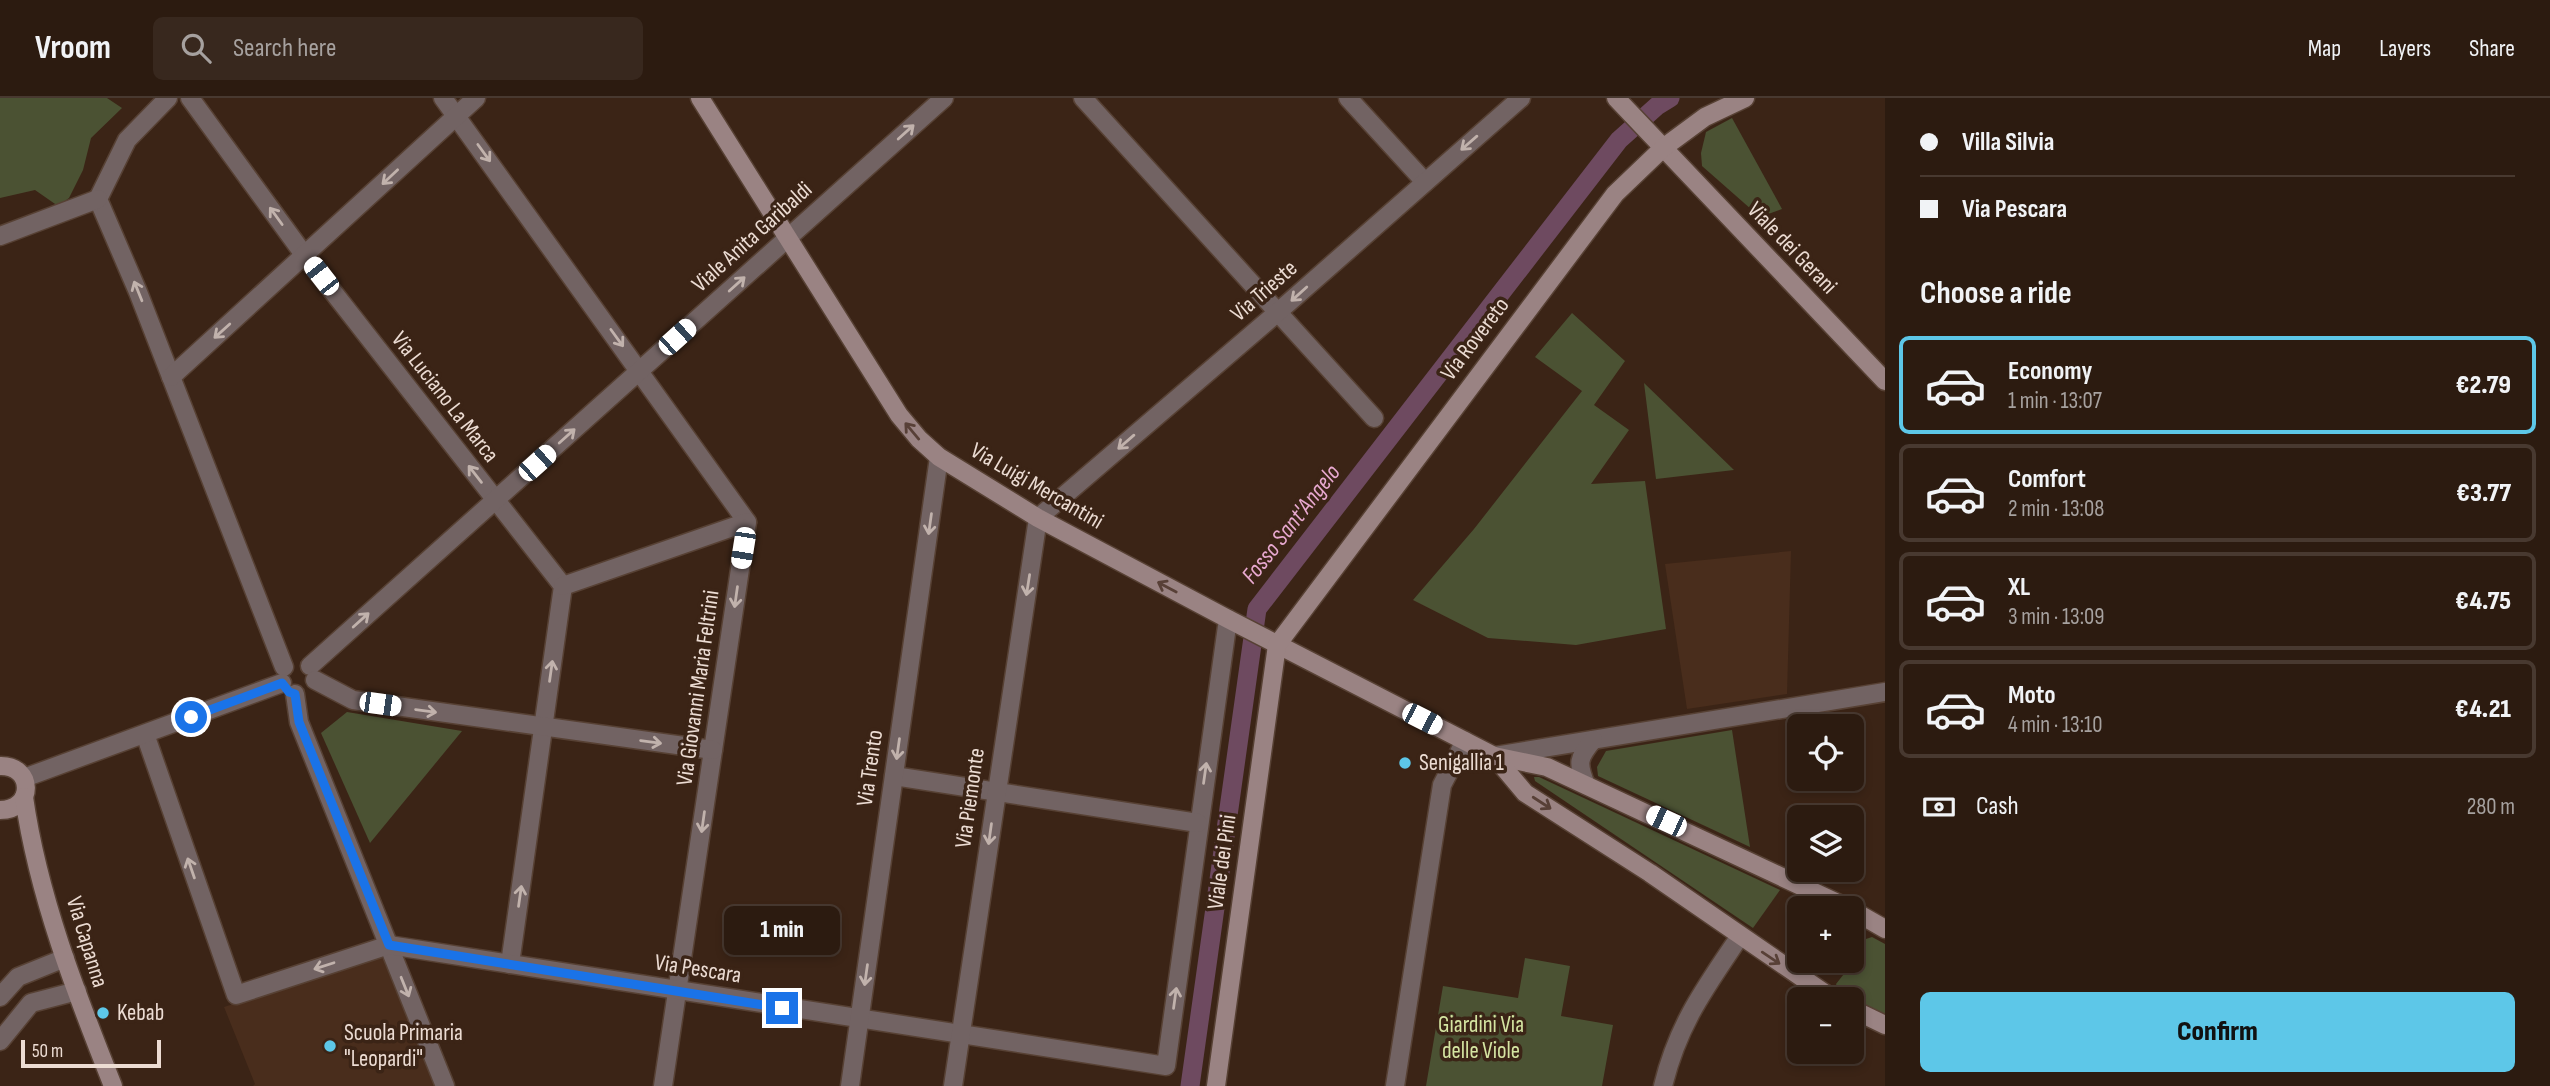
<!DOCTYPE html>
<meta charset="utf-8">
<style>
body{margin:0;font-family:"Sofia Sans Condensed",sans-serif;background:#38281e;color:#f1f3f6;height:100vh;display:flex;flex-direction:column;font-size:26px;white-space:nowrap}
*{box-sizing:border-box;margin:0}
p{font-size:23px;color:#a6a19f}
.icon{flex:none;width:38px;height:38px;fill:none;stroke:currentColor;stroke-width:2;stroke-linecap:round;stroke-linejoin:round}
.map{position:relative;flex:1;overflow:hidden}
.sheet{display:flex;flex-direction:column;background:#2c1b10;width:665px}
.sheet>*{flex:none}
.hud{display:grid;align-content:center;height:154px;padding:0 35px;background:#2c1b10}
.tools{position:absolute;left:1787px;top:616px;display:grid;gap:14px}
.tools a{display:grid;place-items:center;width:77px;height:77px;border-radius:10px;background:#2c1b10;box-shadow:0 4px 10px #0003,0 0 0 2px #483930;font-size:35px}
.scale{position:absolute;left:21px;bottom:18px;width:140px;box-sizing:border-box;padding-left:7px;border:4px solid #ecdcd3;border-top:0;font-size:19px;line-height:24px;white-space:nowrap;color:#ecdcd3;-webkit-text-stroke:5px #3b2416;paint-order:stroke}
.end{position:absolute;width:32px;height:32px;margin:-16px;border:9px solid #1a73e8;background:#fff;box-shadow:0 0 0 4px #fff}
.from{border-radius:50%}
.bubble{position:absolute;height:49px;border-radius:10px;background:#2c1b10;box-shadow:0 4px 10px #0003,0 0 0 2px #483930;font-size:23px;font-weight:800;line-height:49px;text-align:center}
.car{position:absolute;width:21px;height:42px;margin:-21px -10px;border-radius:9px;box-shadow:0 0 5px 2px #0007;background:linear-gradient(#fff 24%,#345 0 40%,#fff 0 76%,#345 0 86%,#fff 0)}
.hud b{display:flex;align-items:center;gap:24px;height:66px;font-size:26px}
.hud b+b{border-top:2px solid #483930}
.hud i{width:18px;height:18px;background:#f1f3f6}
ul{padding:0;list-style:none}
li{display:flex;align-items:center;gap:21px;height:98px;margin:0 14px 10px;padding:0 21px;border:4px solid #483930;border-radius:10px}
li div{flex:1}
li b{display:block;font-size:26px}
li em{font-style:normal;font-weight:800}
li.on{border-color:#5dc7e8}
li>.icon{width:63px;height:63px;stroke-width:1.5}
h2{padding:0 35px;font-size:32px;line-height:84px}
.pay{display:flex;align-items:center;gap:18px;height:77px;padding:0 35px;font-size:26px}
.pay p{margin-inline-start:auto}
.primary-button{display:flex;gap:14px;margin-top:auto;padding:14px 35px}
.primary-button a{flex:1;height:80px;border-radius:10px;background:#5dc7e8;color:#111;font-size:28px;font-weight:800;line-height:80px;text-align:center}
header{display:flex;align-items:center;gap:42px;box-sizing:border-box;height:98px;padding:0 35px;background:#2c1b10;border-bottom:2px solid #483930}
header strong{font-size:33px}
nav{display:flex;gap:38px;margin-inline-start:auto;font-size:24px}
.search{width:490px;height:63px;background:#38281e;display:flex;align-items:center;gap:18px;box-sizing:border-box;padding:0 24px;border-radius:10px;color:#a6a19f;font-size:26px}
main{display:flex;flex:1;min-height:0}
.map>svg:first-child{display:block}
.built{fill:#492d1c}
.green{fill:#4b5233}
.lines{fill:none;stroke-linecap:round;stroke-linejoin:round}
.canal{stroke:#6e4a60;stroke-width:19}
.street-casing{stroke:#574134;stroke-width:21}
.secondary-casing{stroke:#574134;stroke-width:21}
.street{stroke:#726363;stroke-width:18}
.secondary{stroke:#9a8383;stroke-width:18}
.oneway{stroke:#c1b2ac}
.oneway2{stroke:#584037}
.route{stroke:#1a73e8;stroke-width:9}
.poi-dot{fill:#5dc7e8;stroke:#3b2416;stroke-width:2.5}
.labels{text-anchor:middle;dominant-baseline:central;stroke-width:7;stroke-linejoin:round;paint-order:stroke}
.street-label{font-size:23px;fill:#ecdcd3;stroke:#3b2416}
.poi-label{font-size:23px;fill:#ecdcd3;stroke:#3b2416;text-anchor:start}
.park-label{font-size:23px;fill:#d5e5a2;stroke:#3b2416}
.water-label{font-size:24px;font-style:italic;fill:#e8a9d0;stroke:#3b2416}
</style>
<header>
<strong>Vroom</strong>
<div class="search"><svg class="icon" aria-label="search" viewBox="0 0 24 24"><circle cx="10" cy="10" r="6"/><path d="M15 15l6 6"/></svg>Search here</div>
<nav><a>Map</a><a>Layers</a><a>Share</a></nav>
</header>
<main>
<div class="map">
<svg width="1885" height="988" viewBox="0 0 1885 988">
<rect width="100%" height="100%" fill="#3b2416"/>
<!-- built -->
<g class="built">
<path d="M1791,453L1787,596L1687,611L1665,466Z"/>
<path d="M384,858L437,988H253L255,986L224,909Z"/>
</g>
<!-- green -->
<g class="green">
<path d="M0,0H107L122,10L91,40L83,72L69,100L58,108L35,92L0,100Z"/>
<path d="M1732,20L1782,111L1760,119L1702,68L1701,55L1706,34Z"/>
<path d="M1572,215L1625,263L1594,307L1629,332L1591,386L1645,383L1666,531L1576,547L1488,540L1413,502L1474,431L1582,293L1535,259Z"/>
<path d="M1644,285L1734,372L1656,381Z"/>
<path d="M347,614L462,633L370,745L321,635Z"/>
<path d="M1732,632L1750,749L1598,678L1597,669L1606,653Z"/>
<path d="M1534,679H1539L1780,792L1753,830L1535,683Z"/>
<path d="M1872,839L1885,846V918L1839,894L1836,886L1851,867L1861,862L1859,851L1866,841Z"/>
<path d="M1525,860L1570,868L1561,918L1613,927L1602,988H1426L1443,888L1518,900Z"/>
</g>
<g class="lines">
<!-- canal -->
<path class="canal" d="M1190,988L1257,511L1619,42L1657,8L1670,0"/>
<!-- street casing -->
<g class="street-casing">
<g id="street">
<path d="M168,0L127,42L98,101L138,194L284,569"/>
<path d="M190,0L305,158L563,488L510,866"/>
<path d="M443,0L747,424L663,988"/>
<path d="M1083,0L1374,320"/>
<path d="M1348,0L1425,84"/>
<path d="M0,138L98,101"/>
<path d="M171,279L476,0"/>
<path d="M563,488L747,424"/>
<path d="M310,568L944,0"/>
<path d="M315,582L353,602L713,652"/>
<path d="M295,596L299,624L445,988"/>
<path d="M145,636L236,897L389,847L1166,968L1228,521"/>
<path d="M1495,658L1885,594"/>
<path d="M894,678L1198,725"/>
<path d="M24,680L282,585"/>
<path d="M1586,687C1577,665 1578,660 1593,642"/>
<path d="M0,899L18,879L65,860"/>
<path d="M0,943L31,905L77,893"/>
<path d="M850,988L939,359"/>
<path d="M953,988L1038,420L1278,214L1521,0"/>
<path d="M1395,988L1442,687L1465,643"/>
<path d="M1663,988C1678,926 1705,890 1740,838"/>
</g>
</g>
<!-- secondary casing -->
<g class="secondary-casing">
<g id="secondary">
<path d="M700,0L899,317L919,341L939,359L1038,420L1228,521L1494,658L1547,669L1848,810"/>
<path d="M1616,0L1885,283"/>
<path d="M1494,658L1525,695L1650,775L1833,901"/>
<path d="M0,668C34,667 35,712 0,712"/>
<path d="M24,699C38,798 76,895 113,988"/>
<path d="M1852,812L1885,831"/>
<path d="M1852,911L1885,927"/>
<path d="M1216,988L1277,547L1615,96L1663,50L1705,19L1745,0"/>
</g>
</g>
<!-- street -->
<use href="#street" class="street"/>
<!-- secondary -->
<use href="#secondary" class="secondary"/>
</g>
<!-- one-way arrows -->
<defs><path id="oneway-shaft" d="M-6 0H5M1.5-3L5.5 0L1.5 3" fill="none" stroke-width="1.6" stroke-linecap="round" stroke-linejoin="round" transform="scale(1.75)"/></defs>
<g class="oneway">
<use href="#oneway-shaft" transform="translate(906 34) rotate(-42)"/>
<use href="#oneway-shaft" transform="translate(1469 45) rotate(139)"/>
<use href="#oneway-shaft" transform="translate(484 55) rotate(54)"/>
<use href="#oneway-shaft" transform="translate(390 79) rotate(137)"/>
<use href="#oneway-shaft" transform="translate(276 118) rotate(-126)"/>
<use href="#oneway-shaft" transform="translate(737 186) rotate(-42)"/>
<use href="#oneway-shaft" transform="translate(138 193) rotate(-112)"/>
<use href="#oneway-shaft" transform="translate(1299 196) rotate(138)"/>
<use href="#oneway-shaft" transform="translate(222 233) rotate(138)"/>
<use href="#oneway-shaft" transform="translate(617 240) rotate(54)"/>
<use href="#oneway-shaft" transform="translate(567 338) rotate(-42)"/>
<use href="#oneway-shaft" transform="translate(1126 344) rotate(139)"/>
<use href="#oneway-shaft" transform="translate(475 376) rotate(-128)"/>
<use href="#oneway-shaft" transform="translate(930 426) rotate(98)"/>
<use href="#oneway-shaft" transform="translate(1028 487) rotate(99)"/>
<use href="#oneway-shaft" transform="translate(736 499) rotate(98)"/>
<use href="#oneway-shaft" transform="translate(361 522) rotate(-42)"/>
<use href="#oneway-shaft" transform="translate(551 573) rotate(-82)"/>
<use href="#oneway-shaft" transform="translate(426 613) rotate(8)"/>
<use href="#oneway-shaft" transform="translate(651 644) rotate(8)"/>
<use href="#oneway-shaft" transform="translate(898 651) rotate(98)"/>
<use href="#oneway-shaft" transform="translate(1205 675) rotate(-82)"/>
<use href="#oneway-shaft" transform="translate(703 724) rotate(98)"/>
<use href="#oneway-shaft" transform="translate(990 736) rotate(98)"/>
<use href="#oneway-shaft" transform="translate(191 770) rotate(-109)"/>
<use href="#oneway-shaft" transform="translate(520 798) rotate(-82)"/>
<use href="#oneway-shaft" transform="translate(324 868) rotate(162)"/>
<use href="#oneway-shaft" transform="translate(866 877) rotate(98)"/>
<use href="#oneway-shaft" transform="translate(405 889) rotate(68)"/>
<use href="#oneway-shaft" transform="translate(1175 900) rotate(-82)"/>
</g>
<g class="oneway2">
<use href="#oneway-shaft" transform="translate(912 333) rotate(-130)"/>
<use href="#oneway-shaft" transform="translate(1167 489) rotate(-152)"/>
<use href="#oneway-shaft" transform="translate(1542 705) rotate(33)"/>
<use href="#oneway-shaft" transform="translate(1771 860) rotate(34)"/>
</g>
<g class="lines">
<!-- route -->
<path class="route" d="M191,619L282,585L289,594L295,596L299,624L389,847L782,910"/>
</g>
<!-- markers -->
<g class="poi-dot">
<circle cx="1405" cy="665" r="7"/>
<circle cx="103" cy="915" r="7"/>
<circle cx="330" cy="948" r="7"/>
</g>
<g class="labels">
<!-- street labels -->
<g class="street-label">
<text transform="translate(752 139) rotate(-42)">Viale Anita Garibaldi</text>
<text transform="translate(1792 150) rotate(46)">Viale dei Gerani</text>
<text transform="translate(1264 193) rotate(-41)">Via Trieste</text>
<text transform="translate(1475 241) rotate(-53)">Via Rovereto</text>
<text transform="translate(445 299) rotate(52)">Via Luciano La Marca</text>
<text transform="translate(1037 388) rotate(30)">Via Luigi Mercantini</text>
<text transform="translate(698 590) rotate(-82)">Via Giovanni Maria Feltrini</text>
<text transform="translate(870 670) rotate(-82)">Via Trento</text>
<text transform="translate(970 700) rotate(-82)">Via Piemonte</text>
<text transform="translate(1222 764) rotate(-82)">Viale dei Pini</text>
<text transform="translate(87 844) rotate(73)">Via Capanna</text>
<text transform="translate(698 871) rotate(9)">Via Pescara</text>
</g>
<!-- poi labels -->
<g class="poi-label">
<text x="1419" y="665">Senigallia 1</text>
<text x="117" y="915">Kebab</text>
<text x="344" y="935">Scuola Primaria<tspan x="344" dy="26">"Leopardi"</tspan></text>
</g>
<!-- park labels -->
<g class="park-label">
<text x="1481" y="927">Giardini Via<tspan x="1481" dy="26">delle Viole</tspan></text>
</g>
<!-- water labels -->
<g class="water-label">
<text transform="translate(1291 426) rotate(-52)">Fosso Sant'Angelo</text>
</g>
</g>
</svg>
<div class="tools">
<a><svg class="icon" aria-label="locate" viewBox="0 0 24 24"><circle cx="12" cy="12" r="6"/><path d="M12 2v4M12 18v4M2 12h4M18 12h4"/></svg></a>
<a><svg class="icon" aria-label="layers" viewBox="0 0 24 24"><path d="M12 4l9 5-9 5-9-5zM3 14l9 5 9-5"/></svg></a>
<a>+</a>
<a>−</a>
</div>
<div class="scale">50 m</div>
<i class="end from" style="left:191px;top:619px"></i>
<i class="end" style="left:782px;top:910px"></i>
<div class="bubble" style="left:724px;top:808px;width:116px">1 min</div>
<i class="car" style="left:321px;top:178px;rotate:322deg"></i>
<i class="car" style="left:677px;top:239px;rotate:48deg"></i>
<i class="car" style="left:537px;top:365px;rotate:48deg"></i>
<i class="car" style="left:743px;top:450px;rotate:189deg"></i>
<i class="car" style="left:380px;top:606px;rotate:98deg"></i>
<i class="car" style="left:1422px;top:621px;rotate:117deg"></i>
<i class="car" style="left:1666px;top:723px;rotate:295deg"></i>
</div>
<section class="sheet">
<div class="hud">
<b><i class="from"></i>Villa Silvia</b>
<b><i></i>Via Pescara</b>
</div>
<h2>Choose a ride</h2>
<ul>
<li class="on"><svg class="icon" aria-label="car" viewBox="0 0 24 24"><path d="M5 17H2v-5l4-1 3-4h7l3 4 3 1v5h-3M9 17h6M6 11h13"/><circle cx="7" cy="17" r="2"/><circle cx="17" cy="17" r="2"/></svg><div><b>Economy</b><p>1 min · 13:07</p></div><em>€2.79</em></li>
<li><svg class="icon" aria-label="car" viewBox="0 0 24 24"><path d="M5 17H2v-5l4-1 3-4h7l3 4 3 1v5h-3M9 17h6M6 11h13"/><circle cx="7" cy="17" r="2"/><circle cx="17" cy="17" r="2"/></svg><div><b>Comfort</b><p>2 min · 13:08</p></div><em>€3.77</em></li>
<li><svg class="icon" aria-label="car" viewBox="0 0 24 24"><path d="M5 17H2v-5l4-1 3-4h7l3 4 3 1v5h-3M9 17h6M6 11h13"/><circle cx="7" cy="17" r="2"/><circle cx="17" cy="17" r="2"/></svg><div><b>XL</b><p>3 min · 13:09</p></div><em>€4.75</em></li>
<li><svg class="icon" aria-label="car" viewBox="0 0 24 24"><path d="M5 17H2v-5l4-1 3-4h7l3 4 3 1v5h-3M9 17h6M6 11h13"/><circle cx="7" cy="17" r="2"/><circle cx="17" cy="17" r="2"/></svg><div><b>Moto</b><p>4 min · 13:10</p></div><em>€4.21</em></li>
</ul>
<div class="pay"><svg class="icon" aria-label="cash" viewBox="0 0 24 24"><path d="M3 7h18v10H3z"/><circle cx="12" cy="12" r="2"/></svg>Cash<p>280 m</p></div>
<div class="primary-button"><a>Confirm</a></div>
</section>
</main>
